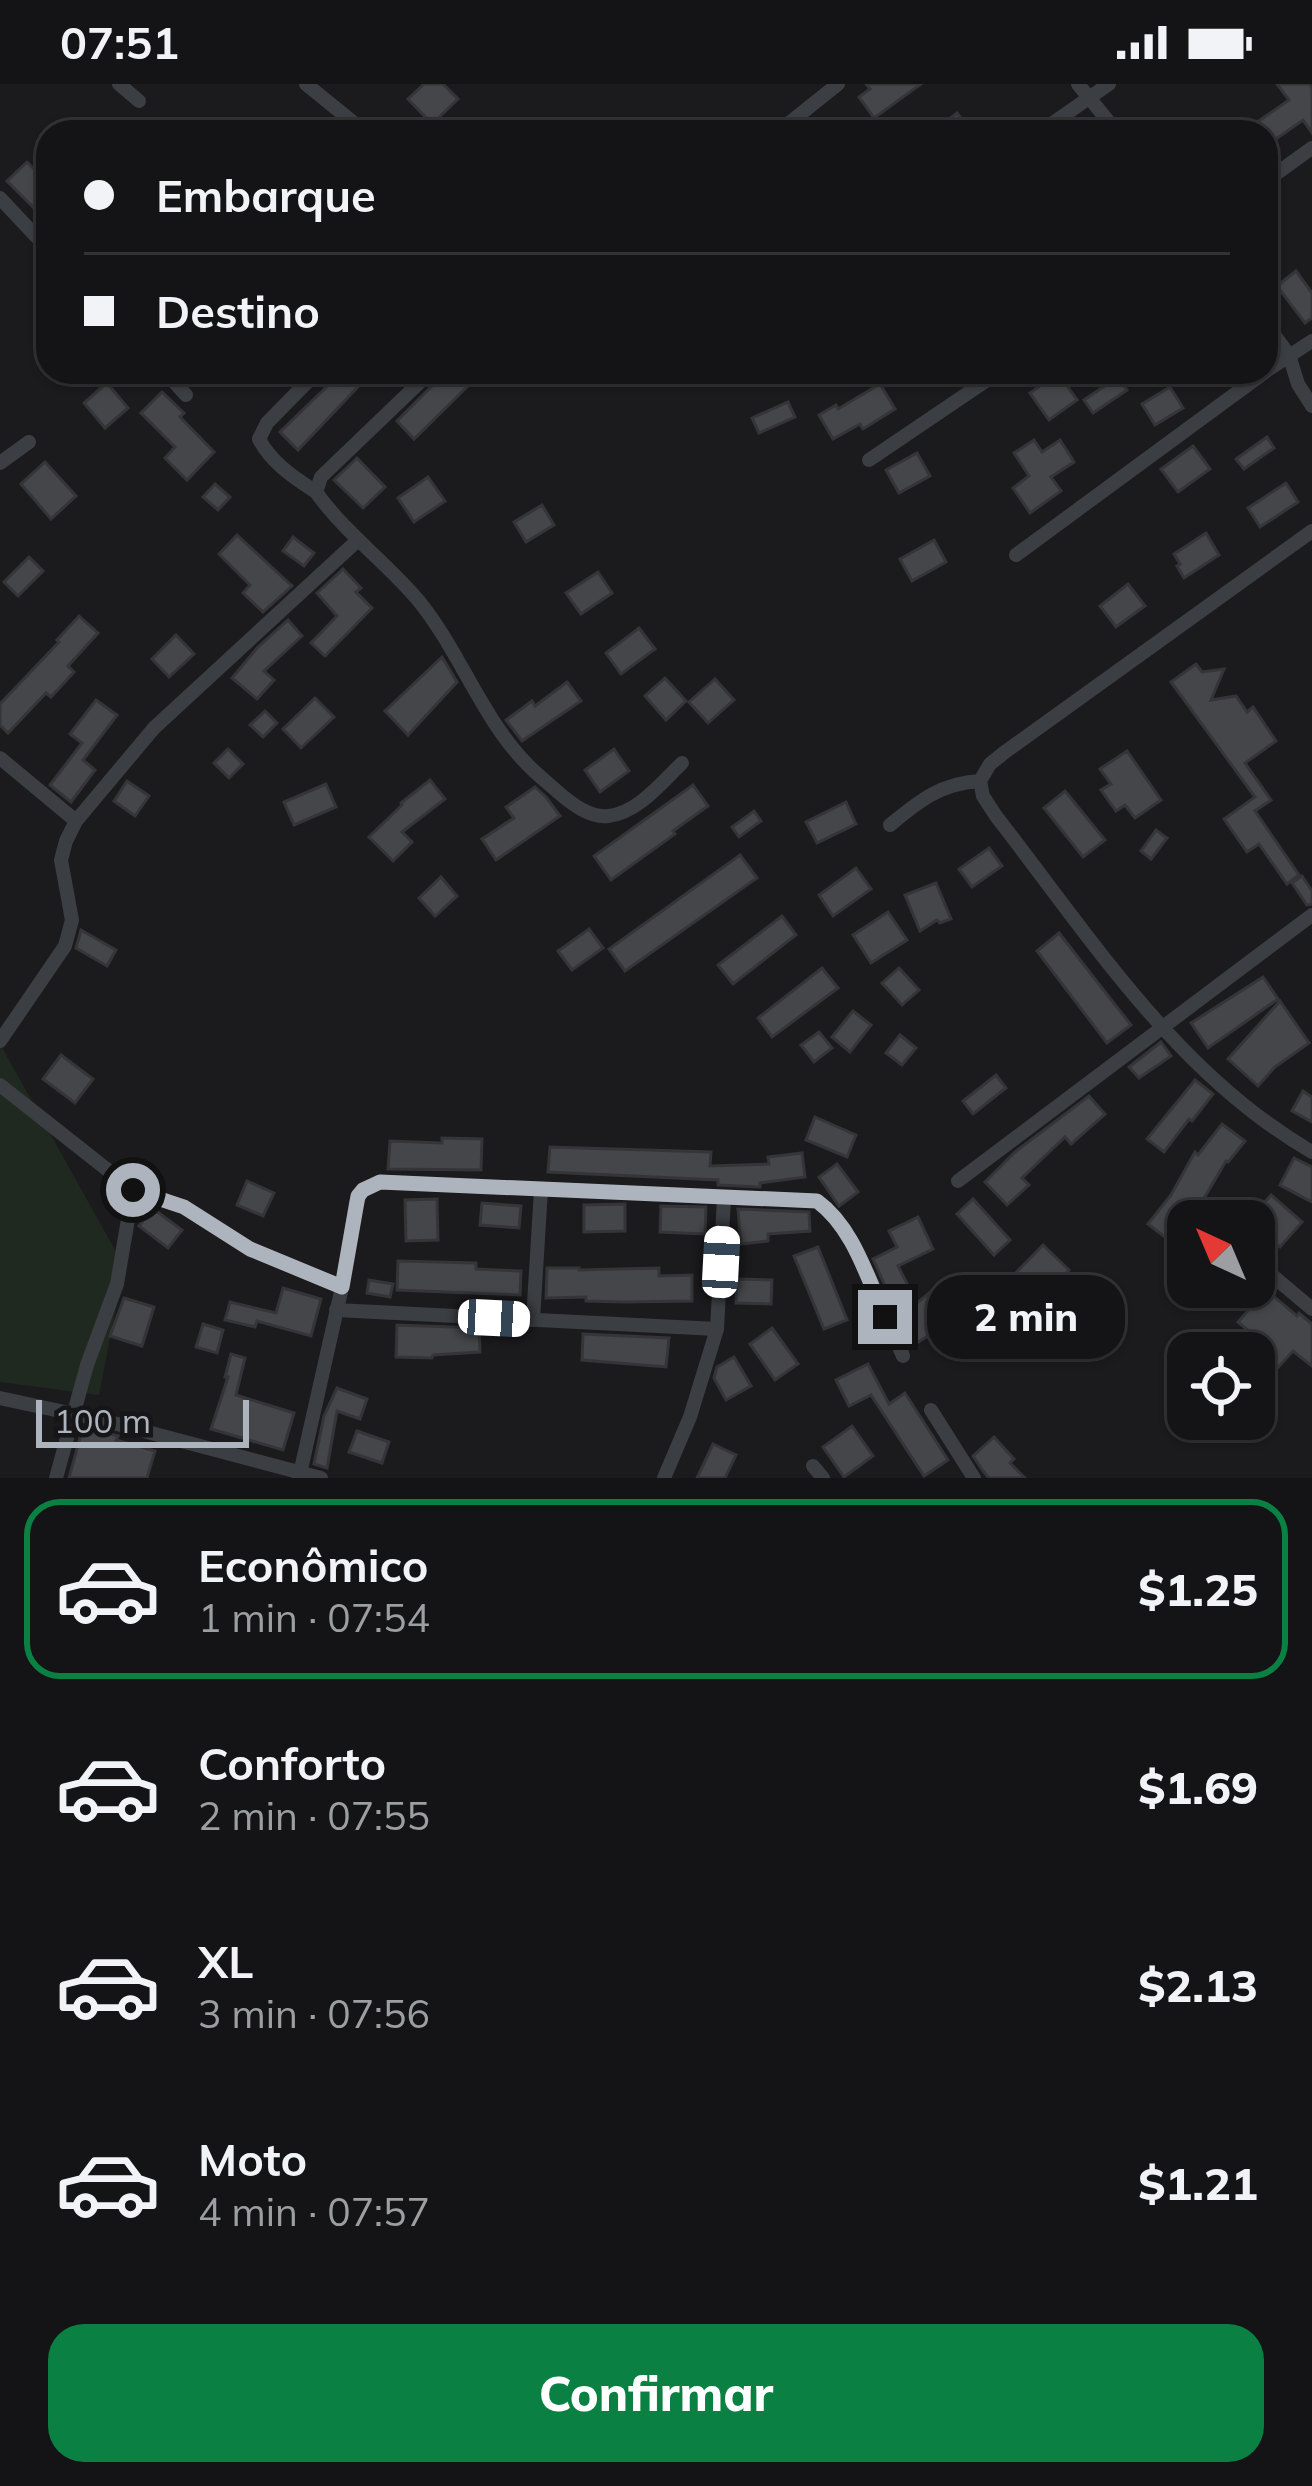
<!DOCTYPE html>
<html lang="pt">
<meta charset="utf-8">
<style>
body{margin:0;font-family:Mulish,sans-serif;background:#212123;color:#f1f3f6;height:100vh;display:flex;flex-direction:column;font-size:45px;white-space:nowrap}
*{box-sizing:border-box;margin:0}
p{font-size:39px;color:#9d9ea1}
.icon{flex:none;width:66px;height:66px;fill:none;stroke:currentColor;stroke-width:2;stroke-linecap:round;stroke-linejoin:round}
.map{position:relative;height:1394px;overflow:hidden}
.drawer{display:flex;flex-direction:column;background:#141416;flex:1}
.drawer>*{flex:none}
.top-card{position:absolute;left:36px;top:36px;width:1242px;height:264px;border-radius:36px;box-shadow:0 3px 9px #0004,0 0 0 3px #333335;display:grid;align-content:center;height:264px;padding:0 48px;background:#141416}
.needle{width:78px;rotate:316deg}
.controls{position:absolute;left:1167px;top:1116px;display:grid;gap:24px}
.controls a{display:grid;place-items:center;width:108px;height:108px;border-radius:24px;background:#141416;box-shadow:0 3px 9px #0004,0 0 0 3px #333335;font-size:60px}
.scale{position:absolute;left:36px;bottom:30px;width:213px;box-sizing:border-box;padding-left:12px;border:6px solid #adb4bd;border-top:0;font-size:33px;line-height:42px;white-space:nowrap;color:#adb4bd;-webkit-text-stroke:9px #161618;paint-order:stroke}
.end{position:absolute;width:54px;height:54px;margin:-27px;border:15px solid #adb4bd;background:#111;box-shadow:0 0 0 6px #111}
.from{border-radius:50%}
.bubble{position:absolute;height:84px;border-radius:36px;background:#141416;box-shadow:0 3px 9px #0004,0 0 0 3px #333335;font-size:39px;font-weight:800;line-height:84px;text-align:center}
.car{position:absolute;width:36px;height:72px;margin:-36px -18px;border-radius:15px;box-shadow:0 0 9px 3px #0007;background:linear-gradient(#fff 24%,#345 0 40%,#fff 0 76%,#345 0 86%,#fff 0)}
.top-card b{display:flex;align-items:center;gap:42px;height:114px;font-size:45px}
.top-card b+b{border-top:3px solid #333335}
.top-card i{width:30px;height:30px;background:#f1f3f6}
ul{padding:21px 0 0;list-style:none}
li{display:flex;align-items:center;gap:36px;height:180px;margin:0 24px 18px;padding:0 24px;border:6px solid transparent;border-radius:36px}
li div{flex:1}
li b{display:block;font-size:45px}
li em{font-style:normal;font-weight:800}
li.selected{border-color:#0b8043}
li>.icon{width:108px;height:108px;stroke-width:1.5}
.action{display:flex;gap:24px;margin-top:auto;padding:24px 48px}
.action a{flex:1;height:138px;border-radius:36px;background:#0b8043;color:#fff;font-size:48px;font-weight:800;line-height:138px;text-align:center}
.status{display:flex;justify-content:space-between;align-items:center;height:84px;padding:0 60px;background:#141416;direction:ltr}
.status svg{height:33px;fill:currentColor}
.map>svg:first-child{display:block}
.green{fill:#202920}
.building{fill:#45464a;stroke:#353539;stroke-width:3}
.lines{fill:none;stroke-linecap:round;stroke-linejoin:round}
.street{stroke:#3b3e42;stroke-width:14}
.route{stroke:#adb4bd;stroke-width:15}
</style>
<div class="status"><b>07:51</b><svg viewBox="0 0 49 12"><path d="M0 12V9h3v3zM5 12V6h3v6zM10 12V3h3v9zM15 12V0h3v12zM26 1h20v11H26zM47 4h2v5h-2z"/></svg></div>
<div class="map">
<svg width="1312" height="1394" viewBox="0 0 1312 1394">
<rect width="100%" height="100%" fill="#1b1b1d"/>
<!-- green -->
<path class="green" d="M0,960L124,1182L99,1311L0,1298Z"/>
<!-- building -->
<g class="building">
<path d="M424,0H443L458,15L432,40L408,15Z"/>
<path d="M866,0H921L874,34L859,13L870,5Z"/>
<path d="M1277,0H1309L1312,4V49L1303,36L1266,62V48H1243L1289,16Z"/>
<path d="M957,29L972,48H932Z"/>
<path d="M27,78L48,99V113L35,125L7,97Z"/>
<path d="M1296,187L1312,209V234L1305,239L1277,202Z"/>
<path d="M342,288H372L298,366L280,348Z"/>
<path d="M446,288H461L471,299L414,355L397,337Z"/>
<path d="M1058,289L1077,316L1049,336L1030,309Z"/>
<path d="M1118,293L1127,306L1093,329L1084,316Z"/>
<path d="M107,299L128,324L105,344L84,319Z"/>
<path d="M880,300L895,325L863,345L860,340L833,355L819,331L836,321L838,325Z"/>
<path d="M1170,303L1183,324L1155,341L1142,320Z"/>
<path d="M162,308L184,329L180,333L214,368L187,396L165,374L175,363L141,329Z"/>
<path d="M788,318L795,333L759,349L752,334Z"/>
<path d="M1267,353L1274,364L1244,385L1236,375Z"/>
<path d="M1034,356L1042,368L1060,356L1074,378L1051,393L1061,407L1030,429L1013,404L1029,392L1014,369Z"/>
<path d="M1193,362L1210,385L1178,408L1161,385Z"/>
<path d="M917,369L930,392L899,409L886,386Z"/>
<path d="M357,374L385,403L363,424L334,396Z"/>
<path d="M45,378L76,412L51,435L21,400Z"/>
<path d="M428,393L445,417L414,438L398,414Z"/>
<path d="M1286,399L1298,418L1260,443L1248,424Z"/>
<path d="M215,400L230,413L218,426L203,413Z"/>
<path d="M542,421L554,441L526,458L514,438Z"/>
<path d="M1206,449L1219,471L1184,494L1177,482L1180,480L1174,470Z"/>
<path d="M237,451L292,502L263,528L243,509L250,501L219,470Z"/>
<path d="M293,453L314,469L304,482L283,467Z"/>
<path d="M934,456L946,478L912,497L900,475Z"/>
<path d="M29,473L43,487L18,512L4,498Z"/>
<path d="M343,485L361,504L356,508L372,524L325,572L311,559L337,532L317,509Z"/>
<path d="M598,488L612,509L581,530L566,509Z"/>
<path d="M1128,500L1145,522L1116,543L1100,522Z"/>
<path d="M79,532L98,549L68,582L74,588L51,613L46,609L8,649L0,641V620L59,558L57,556Z"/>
<path d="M288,536L302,552L264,587L274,596L257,615L232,594L258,563Z"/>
<path d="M639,544L655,565L621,590L606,569Z"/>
<path d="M176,551L194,570L169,593L152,575Z"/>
<path d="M442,573L457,598L408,651L385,627Z"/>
<path d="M1196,580L1202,588L1224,585L1211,616L1236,612L1247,628L1253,623L1276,657L1245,679L1271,716L1255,727L1299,791L1287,800L1259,760L1247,768L1224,735L1255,713L1171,598Z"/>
<path d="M665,594L686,617L666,636L645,612Z"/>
<path d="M715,595L734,616L708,639L689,618Z"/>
<path d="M567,598L581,617L522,657L506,636L532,617L535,622Z"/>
<path d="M315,614L334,633L301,664L283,645Z"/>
<path d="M96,616L117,631L83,676L95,686L71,718L50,701L82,659L70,650Z"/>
<path d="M265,627L277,639L263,653L250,641Z"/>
<path d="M228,665L243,680L229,694L214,679Z"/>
<path d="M614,665L629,687L600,708L585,686Z"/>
<path d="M1127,667L1161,716L1135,734L1125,721L1116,727L1101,706L1111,700L1100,685Z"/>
<path d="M430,696L445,715L402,748L412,758L393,777L369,753L402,721L401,719Z"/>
<path d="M127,697L149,712L135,732L114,717Z"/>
<path d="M326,700L336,723L294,741L284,718Z"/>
<path d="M693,701L708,722L673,747L675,750L611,796L594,772Z"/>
<path d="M535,703L546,713L560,732L496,776L482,755L514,734L506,723Z"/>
<path d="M1065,707L1105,756L1083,773L1044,724Z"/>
<path d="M846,718L856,740L817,759L806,738Z"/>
<path d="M754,727L761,737L739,753L732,743Z"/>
<path d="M1156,746L1167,754L1151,775L1141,767Z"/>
<path d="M989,764L1002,782L972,803L959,785Z"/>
<path d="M740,771L757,794L625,887L609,865Z"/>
<path d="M856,784L871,805L833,832L819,811Z"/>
<path d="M1302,792L1312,807V820L1307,821L1292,799Z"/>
<path d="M441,793L457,812L435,832L419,814Z"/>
<path d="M936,799L951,835L940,839L937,836L920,847L905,811Z"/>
<path d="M888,828L907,856L871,879L853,851Z"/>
<path d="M782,832L796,851L733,900L718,881Z"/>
<path d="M589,845L603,864L572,886L558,867Z"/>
<path d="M81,846L116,866L107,882L76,864Z"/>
<path d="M1059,849L1131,941L1107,959L1037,867Z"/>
<path d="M822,884L838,904L772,953L758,934Z"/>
<path d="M899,884L919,906L902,921L882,899Z"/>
<path d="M1263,893L1278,915L1208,964L1191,939Z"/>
<path d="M1280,917L1309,959L1275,983L1258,1002L1228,975Z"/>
<path d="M853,927L871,941L850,968L832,953Z"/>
<path d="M819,948L832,964L814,978L801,961Z"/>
<path d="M900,951L916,964L902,981L886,969Z"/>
<path d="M1161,958L1171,972L1139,994L1129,983Z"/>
<path d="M61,971L93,995L75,1019L43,995Z"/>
<path d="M996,991L1006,1004L973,1030L963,1017Z"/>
<path d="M1195,996L1213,1010L1192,1037L1189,1035L1164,1068L1147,1055Z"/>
<path d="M1303,1007L1312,1013V1038L1292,1027Z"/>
<path d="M1089,1012L1105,1030L1071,1060L1065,1053L1022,1094L1029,1101L1007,1121L985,1098L1015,1068Z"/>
<path d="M815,1033L856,1051L847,1073L806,1056Z"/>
<path d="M1222,1040L1245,1057L1228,1078L1226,1077L1197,1126L1170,1157L1148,1140L1171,1111L1195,1068L1198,1071Z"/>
<path d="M442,1054L482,1055L481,1086L388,1085L390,1057L442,1059Z"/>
<path d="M550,1063L711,1068L710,1082L769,1080L768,1073L802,1069L805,1093L760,1099V1103L718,1101V1096L548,1088Z"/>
<path d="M1294,1074L1312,1083V1118L1280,1101Z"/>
<path d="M837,1080L858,1108L839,1122L819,1093Z"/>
<path d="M247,1097L274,1109L263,1132L237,1121Z"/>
<path d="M1271,1111L1302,1138L1280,1163L1249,1136Z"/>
<path d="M437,1115L438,1156L406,1157L405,1116Z"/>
<path d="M973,1115L1010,1156L994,1171L957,1130Z"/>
<path d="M482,1119L521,1122L519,1144L480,1141Z"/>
<path d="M625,1120V1147L584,1148V1121Z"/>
<path d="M661,1122L706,1123L705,1150L660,1148Z"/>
<path d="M152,1124L182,1146L168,1164L139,1142Z"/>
<path d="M738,1125L809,1128L810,1147L768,1150V1157L741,1160Z"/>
<path d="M918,1133L933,1165L898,1182L917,1219L943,1198L967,1228L949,1242L946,1240L912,1262L873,1175L897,1163L889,1147Z"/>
<path d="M1043,1161L1069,1186L1034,1222L1008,1197Z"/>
<path d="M818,1163L847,1236L824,1245L794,1172Z"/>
<path d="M398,1177L476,1179V1185L521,1187L520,1211L397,1206Z"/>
<path d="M547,1184H579V1186L659,1184V1192L692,1191V1217L624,1218L586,1217V1213L546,1214Z"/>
<path d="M737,1195L772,1196L771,1220L736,1219Z"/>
<path d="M369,1196L393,1200L390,1213L367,1209Z"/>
<path d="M283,1204L321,1215L311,1252L257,1237L255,1243L225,1236L230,1218L276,1229Z"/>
<path d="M1266,1206L1297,1232L1299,1229L1312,1240V1282L1293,1267L1254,1310V1262L1260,1256L1238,1238Z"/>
<path d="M124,1214L154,1223L142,1262L110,1252Z"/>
<path d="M1004,1236L1019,1252L997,1273L982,1256Z"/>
<path d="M203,1240L223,1246L217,1269L196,1263Z"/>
<path d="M397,1241L479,1244L480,1268L433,1271L432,1274L396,1273Z"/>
<path d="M772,1244L798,1280L775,1296L750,1260Z"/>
<path d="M583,1250L669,1254L666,1283L582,1276Z"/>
<path d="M231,1270L245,1274L236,1311L294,1329L283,1366L211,1345L228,1293H225Z"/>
<path d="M734,1273L751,1302L726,1316L714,1294L717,1283Z"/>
<path d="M868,1280L889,1320L905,1309L948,1376L924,1392L871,1311L849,1322L836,1296Z"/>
<path d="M337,1304L367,1315L360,1335L337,1327L327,1384L314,1380L324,1332Z"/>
<path d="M852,1342L873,1372L844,1393L823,1363Z"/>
<path d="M83,1343L118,1352L116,1356L155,1367L147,1394H69Z"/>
<path d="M357,1347L389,1358L382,1379L349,1368Z"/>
<path d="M994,1353L1014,1375L1010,1379L1025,1394H989L983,1387L973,1372Z"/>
<path d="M713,1360L736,1371L725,1394H697Z"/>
</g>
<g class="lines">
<!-- street -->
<g class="street">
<path d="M119,0L139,17"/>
<path d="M306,0L365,48"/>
<path d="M1078,0L1117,48"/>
<path d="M778,48L838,0"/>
<path d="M1040,48L1109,0"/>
<path d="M1266,97L1312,64"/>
<path d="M0,114L48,165"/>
<path d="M1266,240L1289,271L1298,300L1312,322"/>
<path d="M1266,287L1312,257"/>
<path d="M165,288L186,311"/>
<path d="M420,298L321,393L316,408C345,449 386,478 418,516C459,566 481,632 525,678C535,689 548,699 559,709C572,720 590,734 608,732C637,730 663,697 682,679"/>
<path d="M869,376L999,288"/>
<path d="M0,379L29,358"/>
<path d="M316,408C295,394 271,379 259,355L267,339L317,288"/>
<path d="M1312,447L1005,668L990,680L980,697L983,712L996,732C1090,853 1177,990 1312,1068"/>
<path d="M1016,471L1265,288"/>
<path d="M0,674L76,737"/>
<path d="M890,741C919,717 941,699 980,697"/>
<path d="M0,957L65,862L72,836L61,776L66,757L76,737L154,644L358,456"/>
<path d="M0,1001L133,1106"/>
<path d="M958,1097L1312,831"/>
<path d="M1254,1176L1312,1225"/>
<path d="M336,1226L717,1245"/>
<path d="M533,1236L541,1106"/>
<path d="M0,1314L102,1336L321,1394"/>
<path d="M931,1326L974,1394"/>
<path d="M813,1382L823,1394"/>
<path d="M56,1394L87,1281L117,1200L133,1106L184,1123L250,1165L342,1203"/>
<path d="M299,1394L342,1203L356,1119L363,1105L380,1098L817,1117C857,1146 882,1226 903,1272"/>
<path d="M664,1394L690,1333L717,1245L724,1114"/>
</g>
</g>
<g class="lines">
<!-- route -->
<path class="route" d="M133,1106L184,1123L250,1165L342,1203L358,1112L363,1106L380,1098L817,1117C853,1143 867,1193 885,1233"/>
</g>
</svg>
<div class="controls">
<a><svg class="needle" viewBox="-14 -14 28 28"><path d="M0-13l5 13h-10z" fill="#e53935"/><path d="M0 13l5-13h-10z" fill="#9d9ea1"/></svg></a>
<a><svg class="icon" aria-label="locate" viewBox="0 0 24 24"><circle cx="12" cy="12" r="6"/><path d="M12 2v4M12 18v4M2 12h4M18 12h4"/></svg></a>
</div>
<div class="scale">100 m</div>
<i class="end from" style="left:133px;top:1106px"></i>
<i class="end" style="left:885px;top:1233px"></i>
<div class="bubble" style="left:927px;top:1191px;width:198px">2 min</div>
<i class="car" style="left:721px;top:1178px;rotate:3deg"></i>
<i class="car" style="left:494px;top:1234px;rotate:93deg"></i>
<div class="top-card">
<b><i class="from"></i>Embarque</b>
<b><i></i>Destino</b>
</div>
</div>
<section class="drawer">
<ul>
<li class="selected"><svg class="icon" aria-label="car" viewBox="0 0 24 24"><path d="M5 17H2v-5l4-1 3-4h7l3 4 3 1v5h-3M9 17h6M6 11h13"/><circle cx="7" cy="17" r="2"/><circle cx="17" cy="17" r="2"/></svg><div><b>Econômico</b><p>1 min · 07:54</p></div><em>$1.25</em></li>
<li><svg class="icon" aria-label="car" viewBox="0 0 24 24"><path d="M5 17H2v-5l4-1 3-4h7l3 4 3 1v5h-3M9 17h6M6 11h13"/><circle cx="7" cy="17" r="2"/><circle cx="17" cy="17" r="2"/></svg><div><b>Conforto</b><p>2 min · 07:55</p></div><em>$1.69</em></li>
<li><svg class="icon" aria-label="car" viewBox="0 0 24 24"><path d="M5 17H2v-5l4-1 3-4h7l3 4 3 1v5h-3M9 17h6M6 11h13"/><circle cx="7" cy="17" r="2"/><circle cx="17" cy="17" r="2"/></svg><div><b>XL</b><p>3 min · 07:56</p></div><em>$2.13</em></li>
<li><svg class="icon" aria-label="car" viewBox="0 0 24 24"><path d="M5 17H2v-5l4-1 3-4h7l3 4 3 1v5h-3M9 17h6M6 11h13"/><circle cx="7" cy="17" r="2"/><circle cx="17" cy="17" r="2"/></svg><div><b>Moto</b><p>4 min · 07:57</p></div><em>$1.21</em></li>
</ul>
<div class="action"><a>Confirmar</a></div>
</section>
